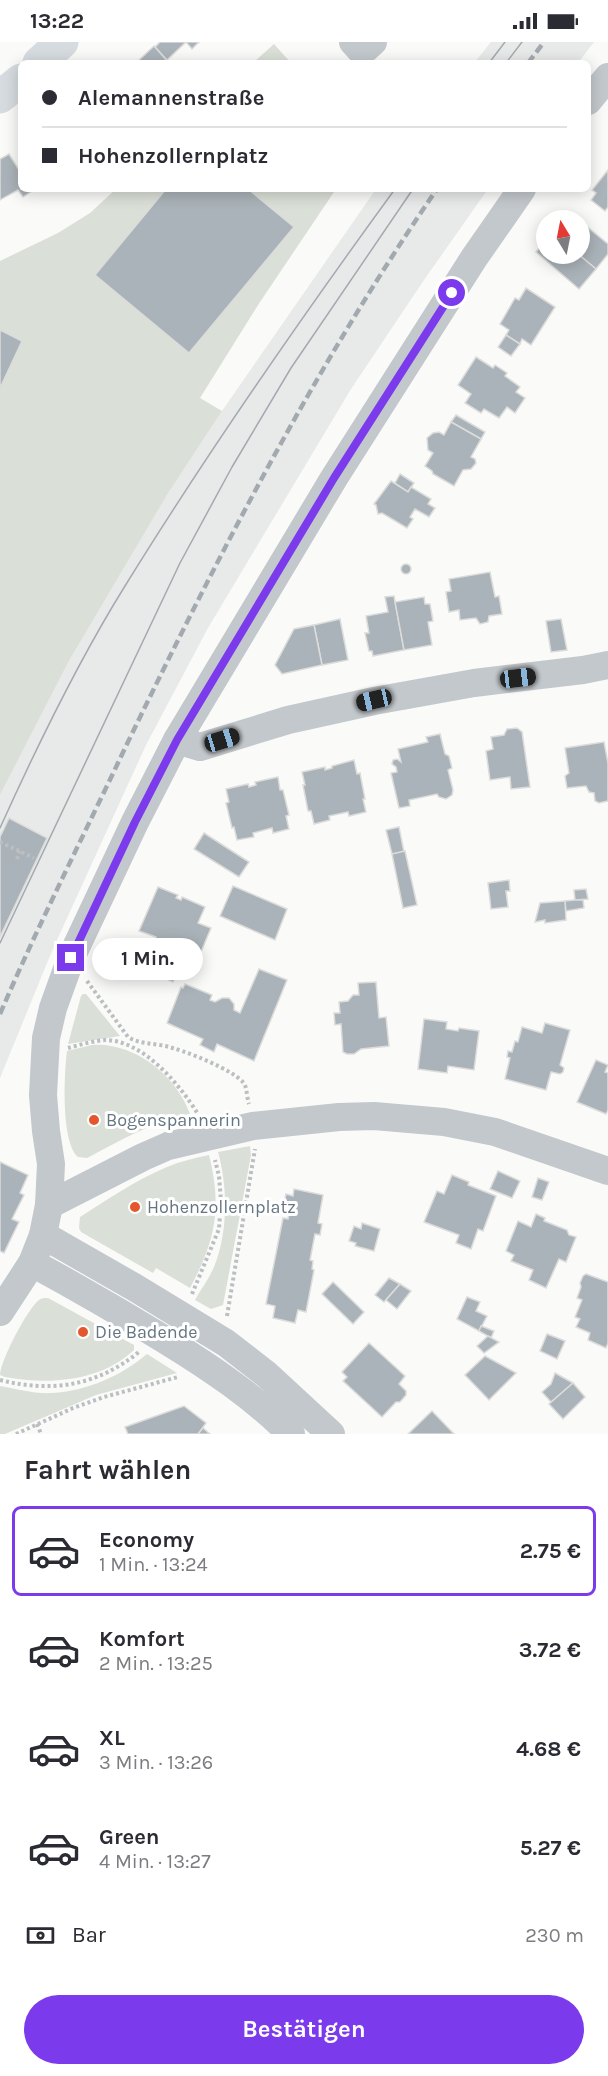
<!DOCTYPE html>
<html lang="de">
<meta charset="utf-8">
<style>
body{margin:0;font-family:Karla,sans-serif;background:#f7f7f7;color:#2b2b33;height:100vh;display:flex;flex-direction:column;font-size:22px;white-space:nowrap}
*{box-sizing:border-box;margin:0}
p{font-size:20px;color:#7c7c81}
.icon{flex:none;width:33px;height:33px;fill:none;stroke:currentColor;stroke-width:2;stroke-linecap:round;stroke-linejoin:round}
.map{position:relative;height:1392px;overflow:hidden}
.drawer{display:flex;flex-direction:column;background:#fff;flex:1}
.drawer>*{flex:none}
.banner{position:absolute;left:18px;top:18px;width:573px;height:132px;border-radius:9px;box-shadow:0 3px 15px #0003;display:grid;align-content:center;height:132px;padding:0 24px;background:#fff}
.needle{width:39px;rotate:350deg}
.fabs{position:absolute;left:536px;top:168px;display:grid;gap:12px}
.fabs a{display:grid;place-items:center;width:54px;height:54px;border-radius:50%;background:#fff;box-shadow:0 3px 15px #0003;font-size:30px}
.end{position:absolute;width:27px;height:27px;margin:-14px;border:8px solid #7c3aed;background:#fff;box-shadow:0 0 0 3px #fff}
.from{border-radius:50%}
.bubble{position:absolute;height:42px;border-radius:21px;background:#fff;box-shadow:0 3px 15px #0003;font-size:20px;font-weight:700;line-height:42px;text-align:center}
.car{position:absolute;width:18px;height:36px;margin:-18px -9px;border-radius:8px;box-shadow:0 0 4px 2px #0007;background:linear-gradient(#222 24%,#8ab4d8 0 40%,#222 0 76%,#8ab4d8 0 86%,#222 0)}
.banner b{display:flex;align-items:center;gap:21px;height:57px;font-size:22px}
.banner b+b{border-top:2px solid #e1e1e2}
.banner i{width:15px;height:15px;background:#2b2b33}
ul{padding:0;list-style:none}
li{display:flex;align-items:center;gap:18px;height:90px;margin:0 12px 9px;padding:0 12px;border:3px solid transparent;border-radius:9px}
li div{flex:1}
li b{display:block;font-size:22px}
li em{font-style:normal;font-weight:700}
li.current{border-color:#7c3aed}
li>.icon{width:54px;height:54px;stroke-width:1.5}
h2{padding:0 24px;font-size:27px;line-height:72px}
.pay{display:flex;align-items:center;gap:15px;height:66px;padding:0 24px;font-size:22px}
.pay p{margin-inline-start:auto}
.action{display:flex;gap:12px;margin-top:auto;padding:12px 24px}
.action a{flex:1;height:69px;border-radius:36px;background:#7c3aed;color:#fff;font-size:24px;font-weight:700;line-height:69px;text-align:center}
.status{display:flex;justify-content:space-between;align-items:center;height:42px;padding:0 30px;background:#fff;direction:ltr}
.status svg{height:16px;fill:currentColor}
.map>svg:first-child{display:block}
.built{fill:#e8e9e9}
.green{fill:#dadfd7}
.building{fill:#aab3b9;stroke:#dcdcda;stroke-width:1.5}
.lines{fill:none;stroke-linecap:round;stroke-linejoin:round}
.path{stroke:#bbbfc2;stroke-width:4;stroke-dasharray:3 3;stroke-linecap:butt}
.minor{stroke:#c3c8cc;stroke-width:28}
.major{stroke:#d6dbdf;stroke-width:33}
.tram{stroke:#a2aab0;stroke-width:1.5}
.rail{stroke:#a2aab0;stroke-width:4.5;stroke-dasharray:9 4.5;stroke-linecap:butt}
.route{stroke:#7c3aed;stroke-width:8}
.poi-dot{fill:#e4572e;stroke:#fff;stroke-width:2}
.labels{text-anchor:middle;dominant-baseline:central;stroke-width:6;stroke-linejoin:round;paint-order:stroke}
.poi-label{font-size:18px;fill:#657683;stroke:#fff;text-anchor:start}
</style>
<div class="status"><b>13:22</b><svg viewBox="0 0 49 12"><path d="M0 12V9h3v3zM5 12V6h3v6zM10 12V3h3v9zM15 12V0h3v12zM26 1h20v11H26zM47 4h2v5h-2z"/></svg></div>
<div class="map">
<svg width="608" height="1392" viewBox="0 0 608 1392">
<rect width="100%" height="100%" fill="#fafaf8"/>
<!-- built -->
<g class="built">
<path d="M491,0H594L578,21H474Z"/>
<path d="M376,147H488L424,238L351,347L208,586L146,703L52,909L0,1036V753L69,619L167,453L222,369Z"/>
</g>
<!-- green -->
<g class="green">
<path d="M274,2L291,21H253Z"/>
<path d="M116,147H336L258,263L200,356L222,369L167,453L69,619L0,753V219L58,191L90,171Z"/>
<path d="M83,952H86L120,994L68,1002L81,954Z"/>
<path d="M92,1003C134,1000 176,1033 190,1072C152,1080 121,1098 87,1116L78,1115C61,1100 64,1032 67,1009Z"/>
<path d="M250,1104L251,1113L223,1263L211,1267L195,1258C201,1247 209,1237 214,1225C228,1191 228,1145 218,1110Z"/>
<path d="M209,1113C222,1166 216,1197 190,1246L156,1226L153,1231L81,1190L79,1186L80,1175C108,1157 136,1138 167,1125C181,1119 195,1116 209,1113Z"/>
<path d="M48,1256L134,1303V1308C100,1340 48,1343 5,1335L0,1333C0,1319 28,1266 39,1258C42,1256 44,1256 48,1256Z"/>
<path d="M147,1312L177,1331L96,1353L5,1392H0V1344C17,1347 34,1352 52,1351C87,1349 121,1334 147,1312Z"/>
</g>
<!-- building -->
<g class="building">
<path d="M160,0H186L167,18L155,5Z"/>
<path d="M186,0H199L192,7Z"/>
<path d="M154,4L169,21H136Z"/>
<path d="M9,112L21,131V147H31L32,149L23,155L18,148L0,158V117Z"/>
<path d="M608,128V165L605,169L591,158L596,151L592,148Z"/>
<path d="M166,147H248L294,185L189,311L95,233Z"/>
<path d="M569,170L608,202V212L596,227L578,212L579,178H562Z"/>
<path d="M546,198V212H578L596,227L579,247L536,210Z"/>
<path d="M526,246L555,265L531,303L522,297L520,302L506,293L509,288L500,282L515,256L519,258Z"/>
<path d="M0,288L22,299L1,344L0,343Z"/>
<path d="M506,293L520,302L511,314L498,305Z"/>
<path d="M476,315L493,326L495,323L507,331L505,334L520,345L516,350L525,356L515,371L507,365L499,376L484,367L481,371L465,361L471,352L458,343Z"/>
<path d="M456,373L485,390L481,397L451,380Z"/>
<path d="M451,380L481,397L471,415L475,417L476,421L471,427L463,428L454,444L433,432L432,429L425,424L433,411L428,408L427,396L433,391L439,390L444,393Z"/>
<path d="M400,432L414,441L408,450L395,441Z"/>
<path d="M391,439L408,450L411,445L431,457L428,462L435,466L429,475L415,467L410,475L413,477L407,486L382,471L378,472L376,463L374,462Z"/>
<circle cx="406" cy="527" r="5"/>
<path d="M490,530L495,555L499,554L502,572L489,574L488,580L480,582L476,576L460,578L459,568L449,570L446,550L451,549L449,537Z"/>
<path d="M394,554L404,608L373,614L372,609H369L365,591H369L366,574L388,570L385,555Z"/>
<path d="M424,555L425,562H430L433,579L428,580L432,603L404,608L395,560Z"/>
<path d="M340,577L348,618L322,623L314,583Z"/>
<path d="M561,577L567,608L551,610L546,579Z"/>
<path d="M314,583L322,623L282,632L275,623L294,587Z"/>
<path d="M517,686L522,690L530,745L511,747L510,735L490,738L486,709L493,707L491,695L504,693L507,687Z"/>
<path d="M440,692L445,712L449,714L452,726L448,728L453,748L452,753L446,757L439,755L437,752L409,758L410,764L399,766L391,731L397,730L396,725L392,722L393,718L397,717L401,720L398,707L428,700L426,695Z"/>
<path d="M604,700L608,721V759L599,761L595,759L594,751L589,750L586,744L567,746L565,734L569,731L565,706Z"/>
<path d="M354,718L357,732L360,731L365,757H363L366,770L349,774L348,770L329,774L330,778L314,782L311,769H308L303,743H305L302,730L325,725V728L332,726V724Z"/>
<path d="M278,735L280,748H283L289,773L286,774L289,787L273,791L272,786L253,791L254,795L237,798L234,785L232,786L226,761L229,760L226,747L248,742L249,745L256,743L255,740Z"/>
<path d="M9,776L47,796L0,895V795Z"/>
<path d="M399,785L404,810L392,812L386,788Z"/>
<path d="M204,791L249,820L239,835L194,807Z"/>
<path d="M405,809L417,863L403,866L392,812Z"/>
<path d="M509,838L510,849H506L508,865L491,867L488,841Z"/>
<path d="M233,844L287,867L275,898L220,874Z"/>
<path d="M158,845L178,853L176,856L181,858L182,855L205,865L198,881L211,886L193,929L180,923L173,940L151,930L158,914L149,910L156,895L139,889Z"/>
<path d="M586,847L588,857L575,858L574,848Z"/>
<path d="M575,858H583L584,866L566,869L565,859Z"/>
<path d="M565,859L566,878L545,881V878L535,880L540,861Z"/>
<path d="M259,927L287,938L254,1019L217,1002L214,1010L200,1003L203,997L167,981L181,945L183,946L185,942L212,953L210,958L215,960L222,956H229L234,962V968L240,971Z"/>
<path d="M376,940L379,976L386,975L389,1004L361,1007L354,1012H347L343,1010L341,982L335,983L334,971H340L339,960L348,959L353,953H359L358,941Z"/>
<path d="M424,977L447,980L446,987L458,989L459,986L479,989L474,1028L448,1024L447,1031L418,1027Z"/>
<path d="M545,981L570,988L560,1023L564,1026L563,1030L560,1032L551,1030L546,1048L505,1037L510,1016L507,1015L508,1009L512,1010L515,999L518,1000L522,985L542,991Z"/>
<path d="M596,1018L608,1023L605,1030L608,1031V1068L606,1072L577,1060Z"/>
<path d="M0,1120L28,1133L20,1151L24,1153L12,1177L19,1180L4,1211L0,1209Z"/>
<path d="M498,1129L520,1139L512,1156L490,1147Z"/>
<path d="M452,1133L469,1140L468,1143L496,1154L483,1189L478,1187L471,1207L456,1201L459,1193L424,1180L437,1149L444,1152Z"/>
<path d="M538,1136L549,1140L542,1158L532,1155Z"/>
<path d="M294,1147L323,1153L318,1181L322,1182L320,1193L315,1192L310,1218L313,1219L312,1227L314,1228L306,1270L298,1268L295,1281L273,1276L275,1264L266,1262L283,1176L288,1177L291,1162L284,1161L286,1152L293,1154Z"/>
<path d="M536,1172L545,1176L544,1179L567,1188L569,1193L576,1195L566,1220L559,1217L546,1246L529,1238L533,1228L511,1219L514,1213L506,1209L518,1179L531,1185Z"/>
<path d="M362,1181L380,1187L374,1209L355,1204L356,1201L349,1199L354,1184L361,1187Z"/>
<path d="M586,1232L608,1240V1301L606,1306L588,1298L590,1291L576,1285L580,1277L575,1275L582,1258L577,1256L581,1245L580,1241L583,1234Z"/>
<path d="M389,1236L400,1242L384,1260L375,1253Z"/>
<path d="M333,1240L364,1270L353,1282L322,1252Z"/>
<path d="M400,1242L411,1249L397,1267L386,1258Z"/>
<path d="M467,1255L480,1260L476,1269L487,1274L479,1289L457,1277Z"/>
<path d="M481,1284L494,1289L491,1296L479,1289Z"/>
<path d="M547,1292L565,1299L557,1317L540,1309Z"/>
<path d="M488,1294L499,1300L484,1311L477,1304Z"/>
<path d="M369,1301L405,1334L399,1342L406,1349V1353L400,1360H396L382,1375L343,1339L347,1335L342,1330Z"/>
<path d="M485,1314L516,1331L489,1358L465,1333Z"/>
<path d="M555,1331L573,1341L551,1360L542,1350L551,1342Z"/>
<path d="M573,1341L585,1355L563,1377L549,1362Z"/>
<path d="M184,1364L206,1381L198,1392H128L125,1385Z"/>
<path d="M432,1369L454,1392H408Z"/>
<path d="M203,1386L210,1392H198Z"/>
</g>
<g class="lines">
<!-- path -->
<g class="path">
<path d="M0,800L34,816"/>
<path d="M17,817L20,809"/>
<path d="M87,939L128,995C139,1002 152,1001 165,1004C181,1007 238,1029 245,1043C247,1049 247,1056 249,1062"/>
<path d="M68,1006C79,1003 93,999 105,998C143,998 180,1043 198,1072"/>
<path d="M192,1252L219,1187L221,1159L219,1134L215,1118"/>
<path d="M227,1274L255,1107"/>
<path d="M0,1338C52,1351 98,1344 140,1309"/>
<path d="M37,1382L41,1392"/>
<path d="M16,1392L73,1366L104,1355L178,1335"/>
</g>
<!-- minor -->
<g class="minor">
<path d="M353,0L362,10L373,0"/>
<path d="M588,59L608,35"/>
<path d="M177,698L200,705L288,678L374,659L474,641L583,628L608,623"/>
<path d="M49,1163L143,1115L168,1104L253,1084L339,1075L374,1074L444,1080L495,1090L608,1129"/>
<path d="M43,1193L134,1245L226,1301L266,1332L331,1392"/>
<path d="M32,1221C78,1246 123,1272 167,1299C211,1326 254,1355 291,1392"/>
<path d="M0,1270L32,1221L43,1193L49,1163L51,1122L46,1089L43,1053L46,996L53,966L71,916L135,780L177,698L334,436L474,216L522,147"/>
</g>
<!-- major -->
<g class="major">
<path d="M39,21L62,0"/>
<path d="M0,55L21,38"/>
</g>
<!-- tram -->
<g class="tram">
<path d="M489,21L505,0"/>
<path d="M506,21L522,0"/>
<path d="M0,786C37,704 77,621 125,544C209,408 301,276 395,147"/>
<path d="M0,901L180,521L232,425L291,326L413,147"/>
</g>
<!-- rail -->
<g class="rail">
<path d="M528,21L544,0"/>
<path d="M0,972C39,881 84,793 126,704C219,512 316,323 437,147"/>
</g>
</g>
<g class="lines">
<!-- route -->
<path class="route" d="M71,916L135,780L177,698L334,436L452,251"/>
</g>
<!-- markers -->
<g class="poi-dot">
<circle cx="94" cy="1078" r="6"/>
<circle cx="135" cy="1165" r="6"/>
<circle cx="83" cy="1290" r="6"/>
</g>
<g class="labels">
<!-- poi labels -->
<g class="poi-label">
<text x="106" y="1078">Bogenspannerin</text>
<text x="147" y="1165">Hohenzollernplatz</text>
<text x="95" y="1290">Die Badende</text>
</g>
</g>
</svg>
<div class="fabs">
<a><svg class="needle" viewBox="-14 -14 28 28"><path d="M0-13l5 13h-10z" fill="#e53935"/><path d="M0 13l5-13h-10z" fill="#7c7c81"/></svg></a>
</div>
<i class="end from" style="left:452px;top:251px"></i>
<i class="end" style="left:71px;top:916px"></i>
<div class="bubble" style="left:92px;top:896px;width:111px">1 Min.</div>
<i class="car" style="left:518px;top:636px;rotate:83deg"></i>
<i class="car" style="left:374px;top:658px;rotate:257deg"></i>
<i class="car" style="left:222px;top:698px;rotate:73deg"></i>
<div class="banner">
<b><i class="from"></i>Alemannenstraße</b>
<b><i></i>Hohenzollernplatz</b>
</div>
</div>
<section class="drawer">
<h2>Fahrt wählen</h2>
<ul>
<li class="current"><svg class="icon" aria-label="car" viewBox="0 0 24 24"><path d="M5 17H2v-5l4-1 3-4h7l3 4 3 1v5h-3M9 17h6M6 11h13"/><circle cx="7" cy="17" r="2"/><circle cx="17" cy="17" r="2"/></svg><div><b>Economy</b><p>1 Min. · 13:24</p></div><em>2.75 €</em></li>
<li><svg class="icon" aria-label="car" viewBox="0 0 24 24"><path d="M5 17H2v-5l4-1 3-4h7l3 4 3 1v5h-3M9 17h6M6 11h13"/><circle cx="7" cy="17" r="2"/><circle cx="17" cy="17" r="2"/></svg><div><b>Komfort</b><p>2 Min. · 13:25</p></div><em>3.72 €</em></li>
<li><svg class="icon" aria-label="car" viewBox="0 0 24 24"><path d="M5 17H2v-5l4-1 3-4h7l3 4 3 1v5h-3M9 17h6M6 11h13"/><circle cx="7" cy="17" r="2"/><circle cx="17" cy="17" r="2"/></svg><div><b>XL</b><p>3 Min. · 13:26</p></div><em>4.68 €</em></li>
<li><svg class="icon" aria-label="car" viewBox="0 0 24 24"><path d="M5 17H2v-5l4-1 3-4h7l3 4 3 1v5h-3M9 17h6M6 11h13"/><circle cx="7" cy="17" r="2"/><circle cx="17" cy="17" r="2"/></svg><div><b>Green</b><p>4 Min. · 13:27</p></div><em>5.27 €</em></li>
</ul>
<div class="pay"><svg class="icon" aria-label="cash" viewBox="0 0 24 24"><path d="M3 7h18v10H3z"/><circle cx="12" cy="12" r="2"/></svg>Bar<p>230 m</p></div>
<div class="action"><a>Bestätigen</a></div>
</section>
